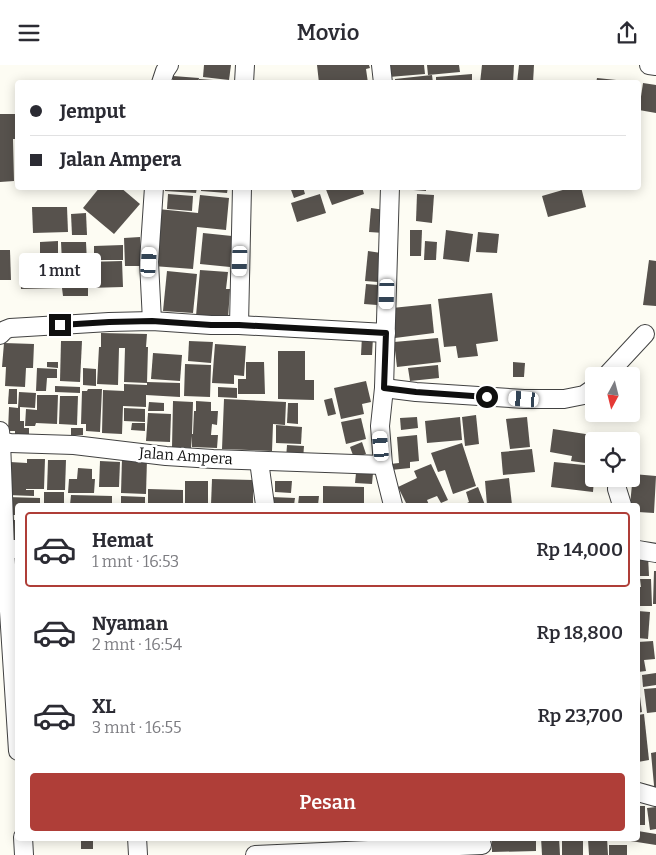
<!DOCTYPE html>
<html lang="id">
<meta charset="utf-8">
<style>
body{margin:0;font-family:Bitter,serif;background:#f7f7f7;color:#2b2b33;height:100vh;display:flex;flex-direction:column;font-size:19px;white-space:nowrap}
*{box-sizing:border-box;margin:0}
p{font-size:16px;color:#7c7c81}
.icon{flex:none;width:28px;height:28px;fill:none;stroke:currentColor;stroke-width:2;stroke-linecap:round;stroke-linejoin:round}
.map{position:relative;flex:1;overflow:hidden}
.details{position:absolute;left:15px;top:438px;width:625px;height:338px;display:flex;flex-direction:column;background:#fff;border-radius:5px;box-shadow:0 2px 12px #0003}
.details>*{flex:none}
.banner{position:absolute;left:15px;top:15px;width:626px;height:110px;border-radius:5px;box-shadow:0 2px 12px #0003;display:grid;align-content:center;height:110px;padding:0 15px;background:#fff}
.needle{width:32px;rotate:187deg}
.fabs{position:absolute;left:585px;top:302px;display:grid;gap:10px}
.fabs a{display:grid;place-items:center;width:55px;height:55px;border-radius:5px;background:#fff;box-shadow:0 2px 12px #0003;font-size:25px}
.end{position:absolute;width:22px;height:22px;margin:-11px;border:6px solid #0f0f0f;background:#fff;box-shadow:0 0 0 2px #fff}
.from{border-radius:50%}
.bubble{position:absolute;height:35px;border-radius:5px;background:#fff;box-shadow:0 2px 12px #0003;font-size:16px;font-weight:600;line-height:35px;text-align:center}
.car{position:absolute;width:15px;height:30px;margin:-15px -8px;border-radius:6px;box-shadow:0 0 4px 1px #0007;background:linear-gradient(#fff 24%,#345 0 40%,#fff 0 76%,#345 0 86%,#fff 0)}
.banner b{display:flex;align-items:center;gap:18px;height:48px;font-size:19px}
.banner b+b{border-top:1px solid #e1e1e2}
.banner i{width:12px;height:12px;background:#2b2b33}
ul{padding:9px 0 0;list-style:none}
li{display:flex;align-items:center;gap:15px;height:75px;margin:0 10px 8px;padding:0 5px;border:2px solid transparent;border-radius:5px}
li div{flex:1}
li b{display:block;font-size:19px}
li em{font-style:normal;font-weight:600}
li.on{border-color:#af3e38}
li>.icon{width:45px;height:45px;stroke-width:1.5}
.cta{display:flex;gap:10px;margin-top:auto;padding:10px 15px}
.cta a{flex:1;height:58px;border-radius:5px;background:#af3e38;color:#fff;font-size:20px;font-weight:600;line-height:58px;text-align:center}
header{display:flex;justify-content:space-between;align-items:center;height:65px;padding:0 15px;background:#fff;font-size:22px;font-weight:600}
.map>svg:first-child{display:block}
.building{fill:#57524d}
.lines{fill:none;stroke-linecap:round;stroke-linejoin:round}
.minor-casing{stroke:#424242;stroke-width:20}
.minor{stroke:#fff;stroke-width:18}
.route{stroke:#0f0f0f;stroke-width:6}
.labels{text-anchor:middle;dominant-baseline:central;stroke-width:5;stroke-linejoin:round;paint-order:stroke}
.street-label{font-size:15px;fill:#0f0f0f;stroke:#fff}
</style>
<header><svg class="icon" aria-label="menu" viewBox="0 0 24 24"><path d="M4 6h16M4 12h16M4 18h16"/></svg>Movio<svg class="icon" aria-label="share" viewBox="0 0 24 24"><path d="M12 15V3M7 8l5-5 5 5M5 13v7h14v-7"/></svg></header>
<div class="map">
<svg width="656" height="790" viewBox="0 0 656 790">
<rect width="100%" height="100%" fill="#fdfcf3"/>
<!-- building -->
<g class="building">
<path d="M204,0H231L229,15L203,12Z"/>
<path d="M317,0H369L370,3L366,4L368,18H319Z"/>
<path d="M388,0H424L425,9L389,12Z"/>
<path d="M427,0H459L460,7L428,10Z"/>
<path d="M482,0H514L513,18H480Z"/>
<path d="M519,0H534L533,18H517Z"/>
<path d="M472,9V18H436V12Z"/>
<path d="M432,10L433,18H395V14Z"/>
<path d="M173,11L199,13L198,18H173Z"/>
<path d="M597,13L626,16V18H596Z"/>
<path d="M199,14L228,16V18H199Z"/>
<path d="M643,18L656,20V48L639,45Z"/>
<path d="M0,49H18V74H13L14,116L0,117Z"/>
<path d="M100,122H120L140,139L114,169L83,143Z"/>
<path d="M165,122H197L196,128L165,126Z"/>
<path d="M201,122H228L227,128L201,126Z"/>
<path d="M290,122H303L305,129L294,133Z"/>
<path d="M325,122H362L364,129L332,140Z"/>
<path d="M401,122H426V126L401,124Z"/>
<path d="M573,122H581L586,142L548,152L542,131Z"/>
<path d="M168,129L193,131L192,146L167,144Z"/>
<path d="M320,129L326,148L297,157L291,138Z"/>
<path d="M417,129L434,130L432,158L416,156Z"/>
<path d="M200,130L229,133L226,165L197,162L193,204L153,201L158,144L198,148Z"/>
<path d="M32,142H67L68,167L33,168Z"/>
<path d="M371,143L385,145L384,168L369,167Z"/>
<path d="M86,148L87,170H72L71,149Z"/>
<path d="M410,165H422L421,191H410Z"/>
<path d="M446,165L473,169L469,197L443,194Z"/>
<path d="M478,167L499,169L497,188L476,187Z"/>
<path d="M203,168L232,171L230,202L200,199Z"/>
<path d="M140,172L141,201H125L124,173Z"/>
<path d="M58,176V190H40V177Z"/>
<path d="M425,176L437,177L436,195H424Z"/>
<path d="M61,177H86L87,197L122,196L123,222L88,223V231H63L62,223L21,224L20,198L62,197Z"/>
<path d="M123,180V195H94V181Z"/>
<path d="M0,185H10L11,215H0Z"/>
<path d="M368,186L381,188L378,217L365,216Z"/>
<path d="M44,191V195L27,196V192Z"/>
<path d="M649,195L656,196V241L643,240Z"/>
<path d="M200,205L228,207L226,224H230L228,254L196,251Z"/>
<path d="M167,206L197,209L193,248L163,246Z"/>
<path d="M366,219L378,220L377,240L364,239Z"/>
<path d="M492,228L498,276L476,279L478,291L458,293L456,281L444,282L438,234Z"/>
<path d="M431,239L434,268L395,273L392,243Z"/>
<path d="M101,268L147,269L146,282H148L147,318L124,317L125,283H119L118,320L97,319L99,282H101Z"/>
<path d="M362,271L373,272L372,290H361Z"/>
<path d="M438,273L441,297L397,302L394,277Z"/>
<path d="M61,276H82L80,317L60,316Z"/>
<path d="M189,276L213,277L211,298L188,296Z"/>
<path d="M4,278L34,279L33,303H26L25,322L5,321L6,302H2Z"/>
<path d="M215,279L246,281L244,311L234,310V319L212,318Z"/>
<path d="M278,286H305V315H314V335L278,334Z"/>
<path d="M153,288L182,290L180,316L151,314Z"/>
<path d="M47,297H58V303L47,302Z"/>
<path d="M246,297H264L265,329H238V314H246Z"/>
<path d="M513,297L525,298L524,312H513Z"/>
<path d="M185,299L211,300L210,332L184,331Z"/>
<path d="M438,300L439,313L410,316L408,303Z"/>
<path d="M37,303L57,304V313H47L46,326H36Z"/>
<path d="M83,303L96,304V321L83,320Z"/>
<path d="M366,316L371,337L362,339L364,349L341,354L334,323Z"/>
<path d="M147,317L180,318V332L146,330V342L123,341L122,369L102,368L103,325L124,326V319L147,320V326Z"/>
<path d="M55,321L80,322V328L55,327Z"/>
<path d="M218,322L237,323V333L218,332Z"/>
<path d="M9,324H17V339H8Z"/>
<path d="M88,324H102L100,367L86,366V359H81L82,326H87Z"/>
<path d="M19,327L36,328L35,343L20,342V356H24V363H29V369H15V366H8L9,342L18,343Z"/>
<path d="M37,330H58L57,359L36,358L35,361H25L26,344L37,345Z"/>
<path d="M60,331H78L77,360L59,359Z"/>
<path d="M332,333L336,349L328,351L324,335Z"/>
<path d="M224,334L286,337L285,360L273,359L272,386L222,384Z"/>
<path d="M173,336L193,337L192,369H193L194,346H196V336L211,337V346H218L217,360L212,359L211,370H218L217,383L192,382V371L191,383L172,382Z"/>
<path d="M149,337L164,338V346H148Z"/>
<path d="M288,338H298V359L287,358Z"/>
<path d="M124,343L145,344V357L124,356Z"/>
<path d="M148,348L171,349L170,377L146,376Z"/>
<path d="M476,350L479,379L465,381L462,352Z"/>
<path d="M417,352L418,363L401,365L400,353Z"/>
<path d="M460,352L462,375L427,378L425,356Z"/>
<path d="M527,352L530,382L510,384L506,354Z"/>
<path d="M361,353L366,374L346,379L341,357Z"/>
<path d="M132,358H145V366L131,365Z"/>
<path d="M276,360L302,362L301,379L276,378Z"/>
<rect x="71" y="363" width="12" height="7"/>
<path d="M553,364L605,372L604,376H594L593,399L571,396L572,391L550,387Z"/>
<path d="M417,370L419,396L410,397V403L391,405L390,399L399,398L397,372Z"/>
<path d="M362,377L366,389L354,393L350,382Z"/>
<path d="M462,378L476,421L453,429L445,405L438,407L431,388Z"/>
<path d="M287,380L304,381L303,394H286Z"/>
<path d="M532,384L535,407L503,410L501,387Z"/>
<path d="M122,393L147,394L146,429L121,428Z"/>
<path d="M27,394H45L44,424H26V425H34V431L7,430L10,397L27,398Z"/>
<path d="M48,395H66L65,425H47Z"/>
<path d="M100,396L120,397L119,422H99Z"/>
<path d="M554,397L594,401V414L593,427L551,422Z"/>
<path d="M431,399L448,435L441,438L437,431L427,435L429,440H407L398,422L417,413L414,406Z"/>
<path d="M78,403L92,404V414H95L94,428H68L69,414H77Z"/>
<path d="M356,408H373L372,419L355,418Z"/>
<path d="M633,409L656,411L654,448L638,447V440H630Z"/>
<path d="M509,413L512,440H487L485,416Z"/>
<path d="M212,414L253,415V440H211Z"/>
<path d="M605,414H626L624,424L604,420Z"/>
<rect x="185" y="416" width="23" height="24"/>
<path d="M275,416H292L291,428L275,427Z"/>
<path d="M323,421L364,422V440L323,439Z"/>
<path d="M478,422L485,440H463L469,437L466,427Z"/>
<path d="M148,424L183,425V440H148Z"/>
<rect x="44" y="427" width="20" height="13"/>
<path d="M71,430L112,431V440H70Z"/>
<path d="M121,431L145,432V440H121Z"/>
<path d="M299,431H319L318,440H298Z"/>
<path d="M7,432L40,433V440H18V450H7Z"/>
<path d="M271,432L295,433L294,440H271Z"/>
<path d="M12,455H18V477H11Z"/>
<path d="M638,491H648L649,511H638Z"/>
<path d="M654,506H656V539H653Z"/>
<path d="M640,514H651L652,541H638V522H641Z"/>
<path d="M638,546L650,547L648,574L638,573Z"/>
<path d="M653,576L655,594L644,595L646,606L638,607V577Z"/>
<path d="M656,608V620L643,622L642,610Z"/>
<path d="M656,623V647L647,648L644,624Z"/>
<path d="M638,624H639L642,647L638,648Z"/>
<path d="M644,649L649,695L638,697V650Z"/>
<path d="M656,687V731H655L651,688Z"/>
<rect x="638" y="741" width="7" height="19"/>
<path d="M656,742V764L650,765L647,743Z"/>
<path d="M638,766L656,769V780L618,774V772H638Z"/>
<rect x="81" y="772" width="12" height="12"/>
<path d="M303,772H326V774L303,775Z"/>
<path d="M492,772H536V786L492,787Z"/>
<path d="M541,772H559L560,790H542Z"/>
<rect x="562" y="772" width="21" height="18"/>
<path d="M607,773L608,790H589L588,774Z"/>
<rect x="609" y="780" width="18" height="10"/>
</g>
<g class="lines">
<!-- minor casing -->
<g class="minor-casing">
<g id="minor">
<path d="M381,0L383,18"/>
<path d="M649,0L656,1"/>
<path d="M161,18L165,6L169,0"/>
<path d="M244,18L245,0"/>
<path d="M390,122L384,323L380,361L383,400L393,440"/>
<path d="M152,256L149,197L154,122"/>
<path d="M239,260L242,122"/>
<path d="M0,270L5,265L10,263L27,262L109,257L152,256L211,260H239L386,268"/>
<path d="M606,311L645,269"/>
<path d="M384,323L416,327L524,334H564L584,330L594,323"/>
<path d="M0,366L1,376L10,378L74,380L166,391L213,394L383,400"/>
<path d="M1,376L5,484"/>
<path d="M259,396L265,440"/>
<path d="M617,424L622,440"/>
<path d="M18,484H5L18,686"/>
<path d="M638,485L656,488"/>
<path d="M638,727L656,732"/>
<path d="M23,772L24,790"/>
<path d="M137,772L138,790"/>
<path d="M255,790L482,780"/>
</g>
</g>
<!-- minor -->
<use href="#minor" class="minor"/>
</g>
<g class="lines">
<!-- route -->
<path class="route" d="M60,260L109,257L152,256L211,260H239L386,268L384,323L416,327L487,332"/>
</g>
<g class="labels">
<!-- street labels -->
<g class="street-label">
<text transform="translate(186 391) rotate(4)">Jalan Ampera</text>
</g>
</g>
</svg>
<div class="fabs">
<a><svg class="needle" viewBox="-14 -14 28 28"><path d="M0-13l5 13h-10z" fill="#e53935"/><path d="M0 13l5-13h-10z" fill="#7c7c81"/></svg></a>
<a><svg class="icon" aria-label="locate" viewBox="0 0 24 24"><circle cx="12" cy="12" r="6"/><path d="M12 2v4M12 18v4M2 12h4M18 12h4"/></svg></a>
</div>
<i class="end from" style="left:487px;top:332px"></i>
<i class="end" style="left:60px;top:260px"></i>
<div class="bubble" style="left:19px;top:188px;width:82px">1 mnt</div>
<i class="car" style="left:240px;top:196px;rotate:182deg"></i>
<i class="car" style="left:149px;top:197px;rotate:4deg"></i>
<i class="car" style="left:387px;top:229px;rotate:182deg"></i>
<i class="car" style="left:524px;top:334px;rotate:275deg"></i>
<i class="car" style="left:381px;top:381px;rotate:355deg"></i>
<div class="banner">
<b><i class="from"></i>Jemput</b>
<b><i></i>Jalan Ampera</b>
</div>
<section class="details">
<ul>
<li class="on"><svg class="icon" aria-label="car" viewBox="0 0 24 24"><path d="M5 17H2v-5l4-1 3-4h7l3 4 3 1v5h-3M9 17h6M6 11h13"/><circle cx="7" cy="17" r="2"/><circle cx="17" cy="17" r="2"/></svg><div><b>Hemat</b><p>1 mnt · 16:53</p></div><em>Rp 14,000</em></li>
<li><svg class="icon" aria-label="car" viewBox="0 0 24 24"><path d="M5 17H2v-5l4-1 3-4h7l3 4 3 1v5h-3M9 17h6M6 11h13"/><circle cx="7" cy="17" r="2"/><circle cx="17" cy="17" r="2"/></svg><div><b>Nyaman</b><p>2 mnt · 16:54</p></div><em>Rp 18,800</em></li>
<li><svg class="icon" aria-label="car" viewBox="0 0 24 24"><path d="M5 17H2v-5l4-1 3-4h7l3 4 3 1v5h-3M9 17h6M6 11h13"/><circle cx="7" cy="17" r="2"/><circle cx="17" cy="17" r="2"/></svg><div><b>XL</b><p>3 mnt · 16:55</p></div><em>Rp 23,700</em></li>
</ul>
<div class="cta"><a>Pesan</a></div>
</section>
</div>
